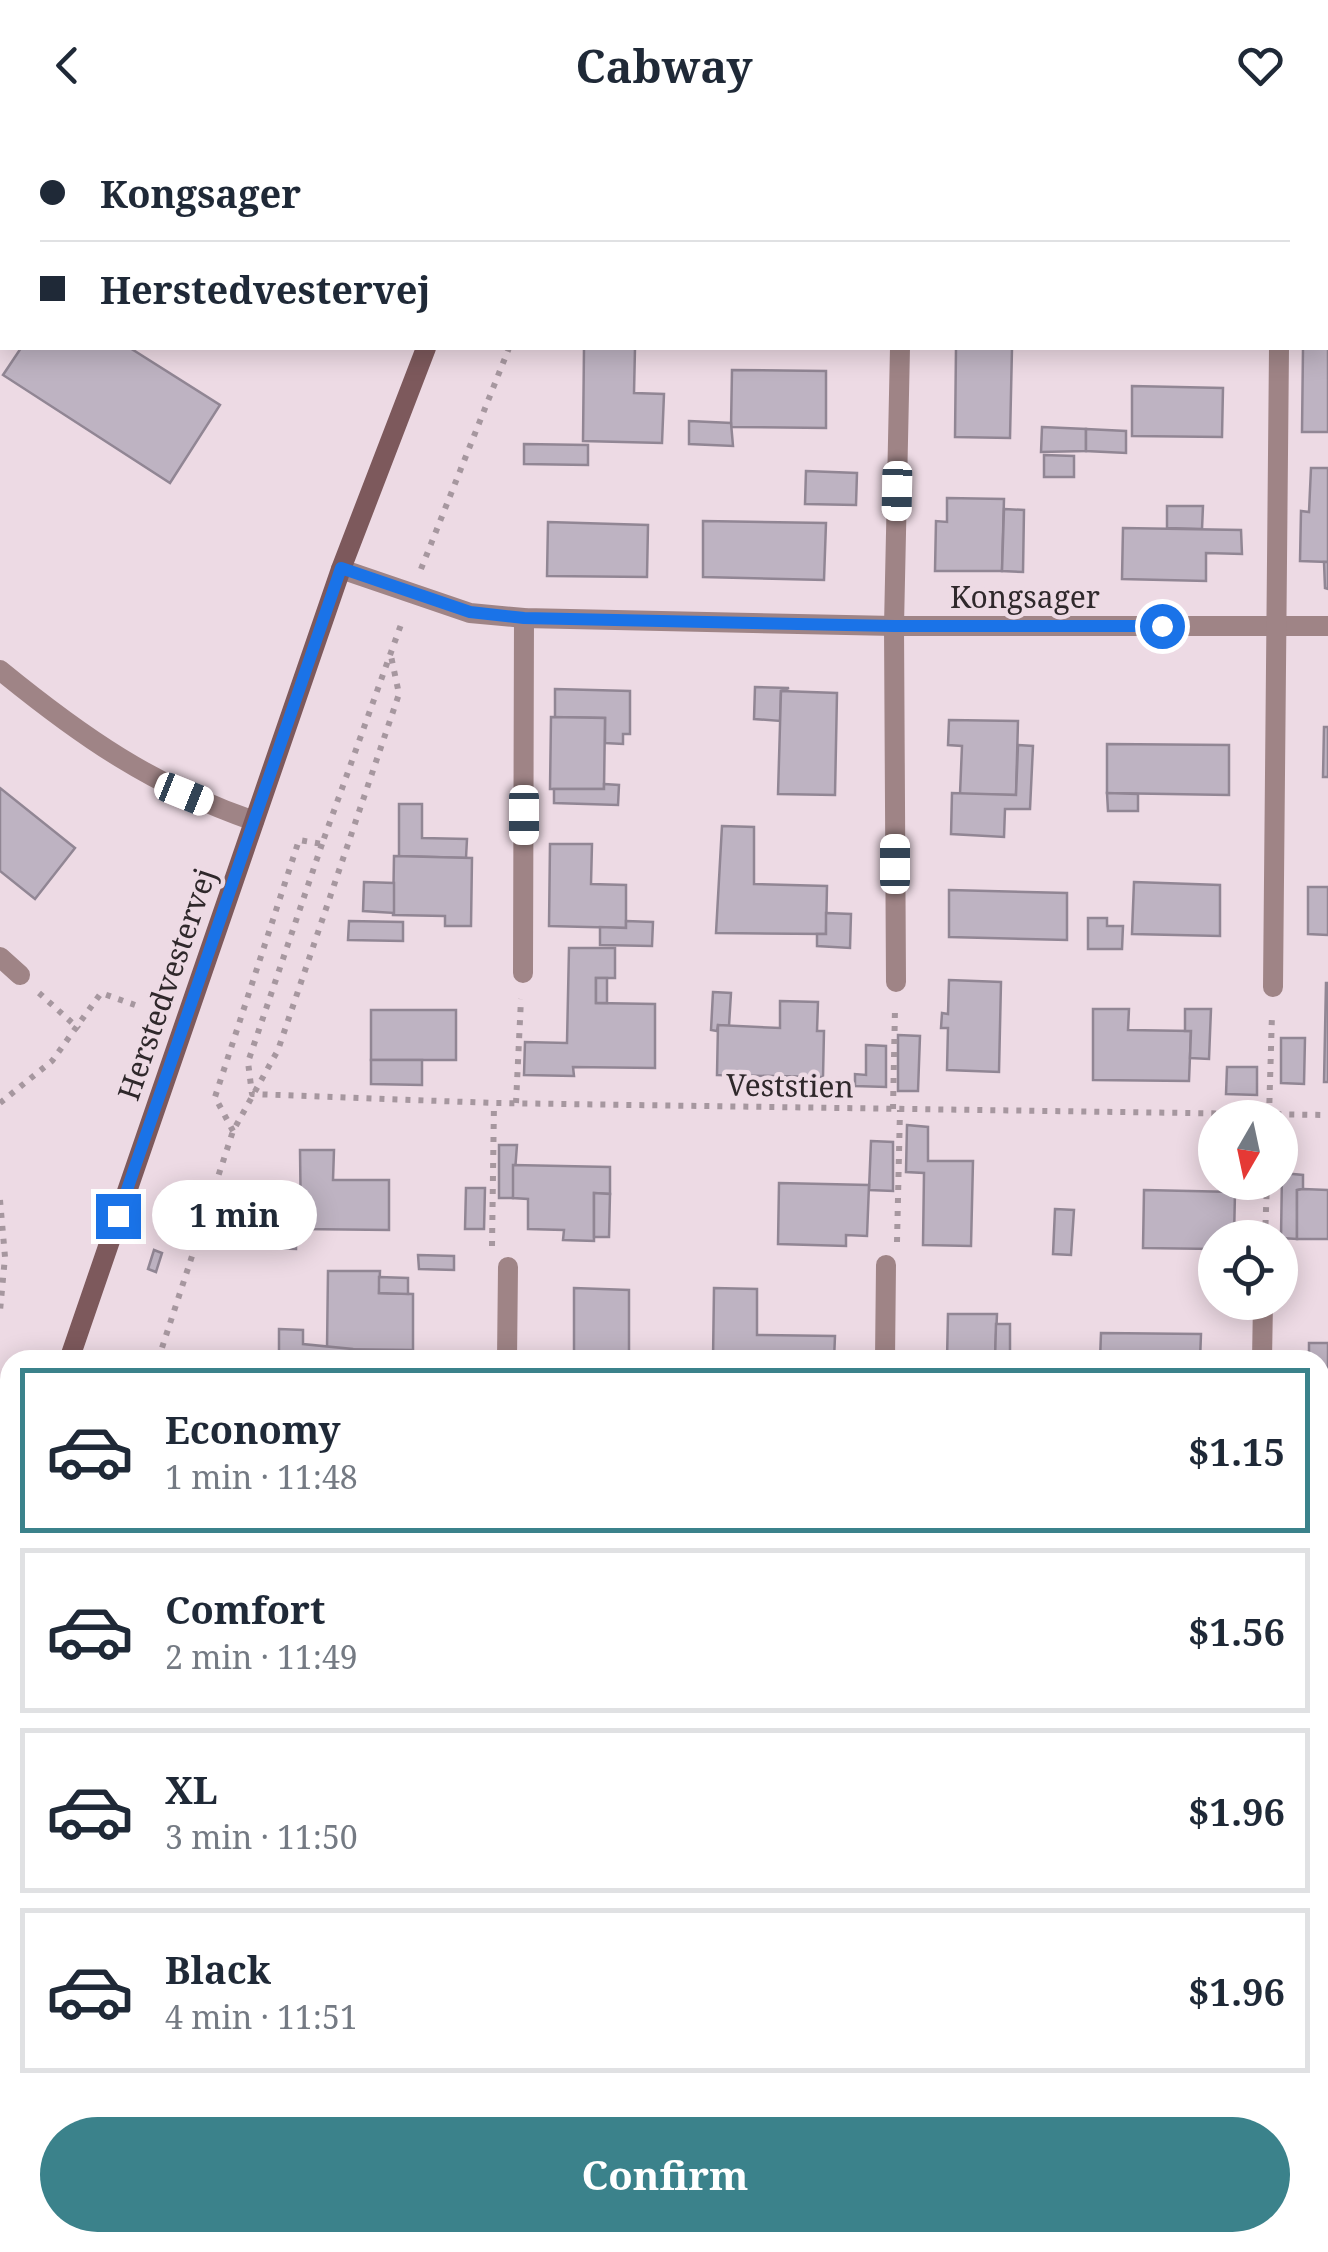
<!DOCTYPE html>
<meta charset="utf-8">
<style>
body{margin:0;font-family:"Noto Serif",serif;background:#f6f6f7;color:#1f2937;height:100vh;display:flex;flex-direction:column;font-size:38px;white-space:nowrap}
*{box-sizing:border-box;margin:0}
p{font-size:32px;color:#747a83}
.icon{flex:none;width:55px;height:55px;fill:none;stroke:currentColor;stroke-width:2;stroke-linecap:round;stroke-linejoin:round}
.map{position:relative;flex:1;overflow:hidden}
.details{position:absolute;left:0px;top:1220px;width:1330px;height:902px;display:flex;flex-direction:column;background:#fff;border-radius:30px 30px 0 0;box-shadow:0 5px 25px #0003}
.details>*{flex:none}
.banner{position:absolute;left:0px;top:0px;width:1330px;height:220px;box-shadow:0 5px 25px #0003;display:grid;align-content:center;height:220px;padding:0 40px;background:#fff}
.needle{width:65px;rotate:189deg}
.buttons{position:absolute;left:1198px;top:970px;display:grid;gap:20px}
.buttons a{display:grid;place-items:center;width:100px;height:100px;border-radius:50%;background:#fff;box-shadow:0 5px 25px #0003;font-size:50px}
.end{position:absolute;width:45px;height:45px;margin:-22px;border:12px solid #1a73e8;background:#fff;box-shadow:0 0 0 5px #fff}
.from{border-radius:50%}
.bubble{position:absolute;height:70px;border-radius:35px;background:#fff;box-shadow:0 5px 25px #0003;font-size:32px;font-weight:700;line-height:70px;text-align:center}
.car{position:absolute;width:30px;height:60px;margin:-30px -15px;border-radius:12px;box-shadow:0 0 8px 2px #0007;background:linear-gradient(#fff 24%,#345 0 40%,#fff 0 76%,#345 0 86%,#fff 0)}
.banner b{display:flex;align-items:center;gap:35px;height:95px;font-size:38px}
.banner b+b{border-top:2px solid #e0e1e3}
.banner i{width:25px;height:25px;background:#1f2937}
ul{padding:18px 0 0;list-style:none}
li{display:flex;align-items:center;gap:30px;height:165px;margin:0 20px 15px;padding:0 20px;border:5px solid #e0e1e3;border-radius:0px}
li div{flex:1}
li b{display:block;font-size:38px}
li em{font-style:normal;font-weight:700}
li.selected{border-color:#3b828b}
li>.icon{width:90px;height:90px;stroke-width:1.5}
.primary-button{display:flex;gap:20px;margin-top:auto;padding:20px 40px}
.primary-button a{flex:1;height:115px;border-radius:60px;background:#3b828b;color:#fff;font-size:40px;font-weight:700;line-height:115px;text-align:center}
header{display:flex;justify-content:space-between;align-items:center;height:130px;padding:0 40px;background:#fff;font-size:45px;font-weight:700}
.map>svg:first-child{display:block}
.building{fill:#beb3c2;stroke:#918694;stroke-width:2.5}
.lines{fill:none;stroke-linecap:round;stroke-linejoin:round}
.path{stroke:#a6979f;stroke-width:6;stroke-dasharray:5 8;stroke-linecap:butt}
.lane{stroke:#9f8486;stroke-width:20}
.street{stroke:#9f8486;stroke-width:20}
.secondary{stroke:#7d595c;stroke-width:20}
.route{stroke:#1a73e8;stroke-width:12}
.labels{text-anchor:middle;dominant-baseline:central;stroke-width:9;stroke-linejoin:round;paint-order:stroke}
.street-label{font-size:30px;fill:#2f282b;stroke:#eddae4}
</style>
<header><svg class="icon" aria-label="back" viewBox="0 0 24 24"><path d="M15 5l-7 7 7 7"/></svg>Cabway<svg class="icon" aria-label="heart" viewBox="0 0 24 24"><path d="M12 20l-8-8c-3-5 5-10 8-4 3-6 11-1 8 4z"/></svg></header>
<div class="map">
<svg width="1328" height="2122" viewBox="0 0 1328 2122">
<rect width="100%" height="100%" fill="#eddae4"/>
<!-- building -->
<g class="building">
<path d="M219,0H324L328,2H217Z"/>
<path d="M765,0H832L861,2H768Z"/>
<rect x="1135" y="0" width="82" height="2"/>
<path d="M1328,197V302H1302L1303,218H1328Z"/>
<path d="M21,218H130L220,275L170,353L3,245Z"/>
<path d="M584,218H635L634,263L664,264L662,313L583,311Z"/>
<path d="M956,218H1012L1010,308L955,307Z"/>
<path d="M732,240L826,241V298L731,297Z"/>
<path d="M1132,256L1223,258L1222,307L1132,306Z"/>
<path d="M689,291L731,293L733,316L689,314Z"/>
<path d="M1042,297L1086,299V321L1041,322Z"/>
<path d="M1086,299L1126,301V323L1086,321Z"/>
<path d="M524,314L588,315V335L524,334Z"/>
<path d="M1044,325L1074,326V347H1044Z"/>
<path d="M1311,338H1328V432L1300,431L1301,381L1309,382Z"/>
<path d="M806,341L857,343L856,375L805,374Z"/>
<path d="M947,368L1004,369L1002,441H935L936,391L947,392Z"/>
<path d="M1167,376H1203L1202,399L1167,398Z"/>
<path d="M1004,379L1024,380L1023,442L1002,441Z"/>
<path d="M703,391L826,393L824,450L703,447Z"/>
<path d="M548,392L648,395L647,447L547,446Z"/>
<path d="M1123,398L1241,400L1242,424L1206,423V451L1122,449Z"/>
<path d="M1324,432H1328V459L1325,458Z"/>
<path d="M755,557L789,558L781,561L780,591L754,589Z"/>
<path d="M555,559L630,561V604H623V614L605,613V588L555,587Z"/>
<path d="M781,561L837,563L835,665L778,664Z"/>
<path d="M551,587L605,588L604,659H550Z"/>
<path d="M949,590L1018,591L1016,665L960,664L962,616L948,615Z"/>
<path d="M1324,597H1328V647H1323Z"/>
<path d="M1107,614L1229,615V665L1107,663Z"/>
<path d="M1018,615L1033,616L1030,679H1005L1004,707L951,704L952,663L1016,665Z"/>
<path d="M604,654L619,655L618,675L554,673V659H604Z"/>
<path d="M0,658L75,718L35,769L0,741Z"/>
<path d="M1107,663L1138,664V681H1108Z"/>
<path d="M399,674H422V708L467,709L466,728L399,726Z"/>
<path d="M722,696L754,697V754L827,756L826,804L716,803Z"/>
<path d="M550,714H592L591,754L626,755V798L549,796Z"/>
<path d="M394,726L472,728L471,796H445V786L393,785Z"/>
<path d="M364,752L394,753V783L363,781Z"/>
<path d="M1134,752L1220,755V806L1132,804Z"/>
<path d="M1308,757H1328V805L1308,804Z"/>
<path d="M949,760L1067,763V810L949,807Z"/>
<path d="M826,783L851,784L850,818L817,816V804H826Z"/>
<path d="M1088,788H1107V796H1123L1122,819H1088Z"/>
<path d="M349,791L403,792V811L348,810Z"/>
<path d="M626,791L653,792L652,816L600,815V797L626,798Z"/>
<path d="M569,818H615V848H596V873L655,874V938L573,937L574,946L524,945L525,912L567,913Z"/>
<rect x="596" y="848" width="11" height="25"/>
<path d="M949,850L1001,852L999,942L947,940L948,898H941L942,883L948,884Z"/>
<path d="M1326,853H1328V952H1324Z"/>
<path d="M713,862L731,863L729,896L718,895L717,901L711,900Z"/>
<path d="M780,871L818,872L817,901H824L823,947L717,945L718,895L780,898Z"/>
<path d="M1093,879H1129L1128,900L1191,901L1189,951L1093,950Z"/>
<path d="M1185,879H1211L1209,929L1190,928L1191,901H1185Z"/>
<rect x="371" y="880" width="85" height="50"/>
<path d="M898,905L920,906L918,961H898Z"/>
<path d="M1281,908H1305L1304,954L1281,953Z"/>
<path d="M866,915L886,916V957L855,956V944L866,945Z"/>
<path d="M371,930H422V955L371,954Z"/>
<path d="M1227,937H1257V965L1226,964Z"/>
<path d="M907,995L928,997V1031H973L971,1116L923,1115L924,1043L906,1042Z"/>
<path d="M871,1011L893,1012V1061L869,1060Z"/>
<path d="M499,1015H517L513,1068H499Z"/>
<path d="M300,1020H334L333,1050H389V1100L301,1099Z"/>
<path d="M513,1035L610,1037V1064L594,1063V1111L563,1110L564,1100L528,1099V1069L513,1068Z"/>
<path d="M1282,1043L1303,1045V1059L1297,1060V1109L1281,1108Z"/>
<path d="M779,1053L869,1055L867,1106L846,1105V1116L778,1114Z"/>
<path d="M466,1058H485L484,1099H465Z"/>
<path d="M1303,1059L1328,1060V1109H1297V1060Z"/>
<path d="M1144,1060L1235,1062L1234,1108H1215V1119L1143,1118Z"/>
<path d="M594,1063L610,1064L609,1107H594Z"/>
<path d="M1055,1079L1074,1080L1071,1125L1053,1124Z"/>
<path d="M250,1081L286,1083V1094H296V1119L268,1118V1108L249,1106Z"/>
<path d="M1234,1093L1262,1094V1108H1234Z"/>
<path d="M154,1120L162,1123L156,1142L148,1139Z"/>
<path d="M418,1125L454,1126V1140L419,1139Z"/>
<path d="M328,1141H380L379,1163L413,1164V1220L327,1219Z"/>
<path d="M379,1147L408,1148V1164L379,1163Z"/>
<path d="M574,1158L629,1160V1230H574Z"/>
<path d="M714,1158L757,1159V1205L835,1206L834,1230H713Z"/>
<path d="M948,1184H997L995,1230H947Z"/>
<path d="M996,1194H1010V1230H995Z"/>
<path d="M279,1199L303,1200V1214L352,1219V1230H279Z"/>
<path d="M1101,1203L1201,1204L1200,1230H1100Z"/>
<path d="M1309,1213H1328V1264H1320V1230H1309Z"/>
<path d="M1320,1300L1328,1301V1412H1320Z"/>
<path d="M1320,1455L1328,1456V1531L1320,1530Z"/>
<path d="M1320,1713L1328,1714V1763H1320Z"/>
<rect x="1320" y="1830" width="8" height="78"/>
<path d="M4,1833H10V1914H2Z"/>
<path d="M0,1895L2,1914H10V1947H0Z"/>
<path d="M1320,1948H1328V2049L1320,2048Z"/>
<path d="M0,2072H10V2112H69V2122H0Z"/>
<path d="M1320,2084H1328V2122H1314V2112H1320Z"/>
<rect x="190" y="2112" width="56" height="10"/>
<rect x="363" y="2112" width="30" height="10"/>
<rect x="393" y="2112" width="38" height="10"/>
<rect x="553" y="2112" width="57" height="10"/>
<rect x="780" y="2112" width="24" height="10"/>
</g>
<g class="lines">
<!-- path -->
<g class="path">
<path d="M611,2L612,0"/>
<path d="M421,439L509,218"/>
<path d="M322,714L248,932L252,964L494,973L1328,985"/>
<path d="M39,863L79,899"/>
<path d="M0,973L52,931L101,863L135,875"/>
<path d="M516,973L521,869"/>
<path d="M893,979L895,879"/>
<path d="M1269,986L1272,884"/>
<path d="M233,1001L215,967L299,710L322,714L403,489"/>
<path d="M0,1070L5,1127L0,1181"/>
<path d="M1265,1108L1267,1052"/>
<path d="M897,1112L900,980"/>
<path d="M492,1116L494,973"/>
<path d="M158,1230L233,1001L278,920L399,564L391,526"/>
<path d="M0,1706L10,1677"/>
<path d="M128,2112V2122"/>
<path d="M500,2112V2122"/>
</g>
<!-- lane -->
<path class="lane" d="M0,827L20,845"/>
<!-- street -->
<g class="street">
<path d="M41,2L42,0"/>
<path d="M905,2V0"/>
<path d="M1281,2V0"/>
<path d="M0,63L2,59"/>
<path d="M341,439L470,483L524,488L894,496H1328"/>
<path d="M0,540C82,607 153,656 254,691"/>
<path d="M523,843L524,488"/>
<path d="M896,852L894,496L900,218"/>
<path d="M1273,857L1279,218"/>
<path d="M507,1230L508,1137"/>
<path d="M885,1230L886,1135"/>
<path d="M1262,1230L1263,1172"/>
<path d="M0,1556L10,1560"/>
<path d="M1320,1593L1328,1594"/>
<path d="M874,2114V2112"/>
<path d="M1249,2116V2112"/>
</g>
<!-- secondary -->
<g class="secondary">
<path d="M532,2L533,0"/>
<path d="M69,1230L341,439L426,218"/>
<path d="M0,1430L10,1401"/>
</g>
</g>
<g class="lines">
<!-- route -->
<path class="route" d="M118,1086L341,438L470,482L524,488L894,496H1162"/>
</g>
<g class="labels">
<!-- street labels -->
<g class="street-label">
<text x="1025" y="466">Kongsager</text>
<text transform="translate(166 854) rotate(-71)">Herstedvestervej</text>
<text transform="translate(790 955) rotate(1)">Veststien</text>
</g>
</g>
</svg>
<div class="buttons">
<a><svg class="needle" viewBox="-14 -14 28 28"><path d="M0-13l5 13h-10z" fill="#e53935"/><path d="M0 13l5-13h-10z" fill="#747a83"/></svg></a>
<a><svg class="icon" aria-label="locate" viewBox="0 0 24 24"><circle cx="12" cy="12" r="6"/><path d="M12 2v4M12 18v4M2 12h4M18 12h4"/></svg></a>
</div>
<i class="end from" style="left:1162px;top:496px"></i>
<i class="end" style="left:118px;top:1086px"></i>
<div class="bubble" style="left:152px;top:1050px;width:165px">1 min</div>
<i class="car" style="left:897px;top:361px;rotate:181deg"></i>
<i class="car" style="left:184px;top:664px;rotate:112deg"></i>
<i class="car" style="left:524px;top:685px;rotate:180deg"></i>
<i class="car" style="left:895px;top:734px;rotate:0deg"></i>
<div class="banner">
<b><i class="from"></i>Kongsager</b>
<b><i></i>Herstedvestervej</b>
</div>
<section class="details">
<ul>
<li class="selected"><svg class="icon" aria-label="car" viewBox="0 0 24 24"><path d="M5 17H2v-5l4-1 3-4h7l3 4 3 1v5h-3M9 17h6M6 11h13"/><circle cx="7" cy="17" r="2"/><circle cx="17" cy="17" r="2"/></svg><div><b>Economy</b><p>1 min · 11:48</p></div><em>$1.15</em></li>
<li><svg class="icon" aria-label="car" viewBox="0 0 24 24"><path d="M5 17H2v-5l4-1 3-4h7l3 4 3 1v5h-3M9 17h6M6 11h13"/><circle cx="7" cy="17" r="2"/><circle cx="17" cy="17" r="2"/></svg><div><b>Comfort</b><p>2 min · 11:49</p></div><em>$1.56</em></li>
<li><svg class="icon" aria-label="car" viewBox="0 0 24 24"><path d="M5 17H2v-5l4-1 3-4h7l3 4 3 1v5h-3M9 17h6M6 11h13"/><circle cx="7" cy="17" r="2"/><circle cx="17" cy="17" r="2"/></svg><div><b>XL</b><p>3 min · 11:50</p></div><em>$1.96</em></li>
<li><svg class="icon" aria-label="car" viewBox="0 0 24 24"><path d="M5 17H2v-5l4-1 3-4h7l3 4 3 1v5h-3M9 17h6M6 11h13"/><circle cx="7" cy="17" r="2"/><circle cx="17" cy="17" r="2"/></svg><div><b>Black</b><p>4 min · 11:51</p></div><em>$1.96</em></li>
</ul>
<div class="primary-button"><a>Confirm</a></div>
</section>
</div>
